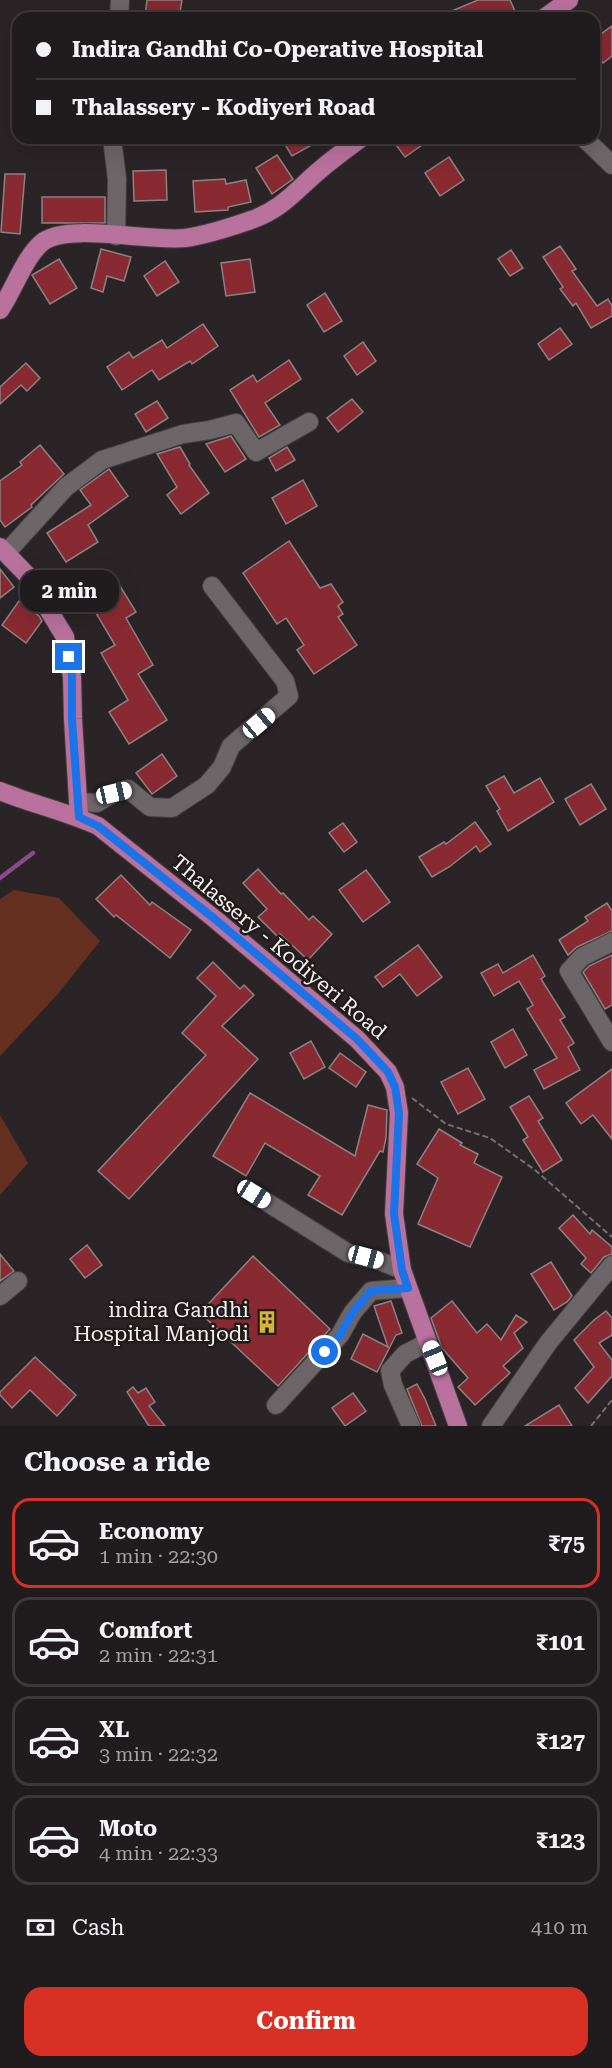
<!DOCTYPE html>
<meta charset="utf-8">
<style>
body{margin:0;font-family:"Roboto Serif",serif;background:#2d2829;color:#f1f3f6;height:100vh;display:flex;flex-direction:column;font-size:22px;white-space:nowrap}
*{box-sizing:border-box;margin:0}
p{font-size:20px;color:#a2a1a3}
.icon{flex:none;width:33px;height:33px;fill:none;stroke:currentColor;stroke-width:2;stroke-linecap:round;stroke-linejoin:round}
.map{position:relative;height:1426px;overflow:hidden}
.panel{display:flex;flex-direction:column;background:#201b1c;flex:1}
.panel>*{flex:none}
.top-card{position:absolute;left:12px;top:12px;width:588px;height:132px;border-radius:18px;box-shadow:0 6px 24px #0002,0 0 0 2px #3d393b;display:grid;align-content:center;height:132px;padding:0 24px;background:#201b1c}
.end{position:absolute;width:27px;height:27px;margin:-14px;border:8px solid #1a73e8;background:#fff;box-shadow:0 0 0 3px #fff}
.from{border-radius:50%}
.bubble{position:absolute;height:42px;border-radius:18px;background:#201b1c;box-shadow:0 6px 24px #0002,0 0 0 2px #3d393b;font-size:20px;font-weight:700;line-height:42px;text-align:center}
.car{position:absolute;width:18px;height:36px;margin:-18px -9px;border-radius:8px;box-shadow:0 0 4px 2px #0007;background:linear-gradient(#fff 24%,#345 0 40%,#fff 0 76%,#345 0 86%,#fff 0)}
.top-card b{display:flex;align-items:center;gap:21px;height:57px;font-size:22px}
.top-card b+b{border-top:2px solid #3d393b}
.top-card i{width:15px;height:15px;background:#f1f3f6}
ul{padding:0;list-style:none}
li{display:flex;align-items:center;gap:18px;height:90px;margin:0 12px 9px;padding:0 12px;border:3px solid #3d393b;border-radius:18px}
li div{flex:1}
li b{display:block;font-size:22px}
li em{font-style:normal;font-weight:700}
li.active{border-color:#d93025}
li>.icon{width:54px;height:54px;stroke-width:1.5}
h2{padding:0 24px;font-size:27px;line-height:72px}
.pay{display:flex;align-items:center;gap:15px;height:66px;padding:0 24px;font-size:22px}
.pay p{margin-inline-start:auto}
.action{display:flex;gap:12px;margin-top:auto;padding:12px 24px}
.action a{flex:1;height:69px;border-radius:18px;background:#d93025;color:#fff;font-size:24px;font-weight:700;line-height:69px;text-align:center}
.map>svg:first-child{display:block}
.green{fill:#653020}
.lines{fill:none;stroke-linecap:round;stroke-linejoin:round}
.stream{stroke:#8b4990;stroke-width:4.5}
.building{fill:#892932;stroke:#8b8383;stroke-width:1.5}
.minor-casing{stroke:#454041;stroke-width:20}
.major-casing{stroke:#454041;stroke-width:20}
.path{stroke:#766f71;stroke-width:2;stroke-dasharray:6 3;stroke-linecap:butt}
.minor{stroke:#6d6668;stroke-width:18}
.major{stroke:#b9719e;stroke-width:18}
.route{stroke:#1a73e8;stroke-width:8}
.labels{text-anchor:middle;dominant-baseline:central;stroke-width:5;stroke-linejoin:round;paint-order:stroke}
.street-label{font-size:21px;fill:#f5f0f1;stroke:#211b1c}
.poi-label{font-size:21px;fill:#f5f0f1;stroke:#211b1c;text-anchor:end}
</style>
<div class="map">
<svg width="612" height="1426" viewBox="0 0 612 1426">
<rect width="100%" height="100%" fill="#2b2426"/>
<!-- green -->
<g class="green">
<path d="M14,890L59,898L100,941L57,995L0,1056V899Z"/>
<path d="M0,1115L28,1163L0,1195Z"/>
</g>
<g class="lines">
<!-- stream -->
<path class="stream" d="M0,878L33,853"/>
</g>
<!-- building -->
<g class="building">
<path d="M147,0H182L179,18L145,16Z"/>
<path d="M478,0H510L515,11L499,18H435Z"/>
<path d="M612,26V56L603,63L594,51V39Z"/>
<path d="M281,138H324L292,156Z"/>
<path d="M391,138H432L405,157Z"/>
<path d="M277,155L293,179L272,194L256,168Z"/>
<path d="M449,157L464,180L440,196L425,173Z"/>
<path d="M166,170L167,200L134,201L133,171Z"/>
<path d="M5,174H25L20,234L1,232Z"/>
<path d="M225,179L226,184L246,180L251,202L228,207V210L195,212L193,181Z"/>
<rect x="42" y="197" width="63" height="26"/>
<path d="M560,246L576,269L572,271L597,306L608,299L612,306V316L591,328L576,303L573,306L560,289L563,287L543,257Z"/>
<path d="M101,249L131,257L124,281L107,276L103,292L91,288Z"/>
<path d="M511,250L523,268L510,276L498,259Z"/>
<path d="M59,259L77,288L50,304L32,275Z"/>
<path d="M250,259L255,292L226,296L221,263Z"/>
<path d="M165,261L179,282L157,296L144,276Z"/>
<path d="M325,293L342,321L324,332L307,305Z"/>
<path d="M203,324L218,346L192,364L190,361L159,380L152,370L122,390L107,367L129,352L133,358L162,340L167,348Z"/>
<path d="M560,328L572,344L549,360L538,344Z"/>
<path d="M363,342L376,361L357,375L344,356Z"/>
<path d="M289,360L301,379L265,403L280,425L259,437L230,390L253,375L257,382Z"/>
<path d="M26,363L40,378L27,391L21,385L0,404V387Z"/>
<path d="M352,399L363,412L338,432L327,418Z"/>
<path d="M157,401L168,418L146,432L135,414Z"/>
<path d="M231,436L246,459L225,472L206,444Z"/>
<path d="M40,445L64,474L31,505L32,507L5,527L0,520V481L22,465L20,462Z"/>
<path d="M180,447L190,464L189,465L209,493L181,514L167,495L177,487L157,454Z"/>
<path d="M287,447L295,460L276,471L269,458Z"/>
<path d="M109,469L128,496L88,525L98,542L66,562L47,533L91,505L80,490Z"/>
<path d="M303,480L317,506L286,524L272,498Z"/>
<path d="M289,541L320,588L331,584L343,602L338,606L343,614L338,617L357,645L314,674L297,650L304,645L286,618L277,624L243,573Z"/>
<path d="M0,569L14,587L0,598Z"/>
<path d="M120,586L136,612L126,618L153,665L138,674L167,720L129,744L109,712L128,700L101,653L115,645L90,603Z"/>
<path d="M19,601L39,616L42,621L26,643L2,625Z"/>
<path d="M162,754L177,776L152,794L136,773Z"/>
<path d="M504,776L514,793L540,778L554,802L508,831L497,811L500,809L486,786Z"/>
<path d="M591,784L606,809L580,825L565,799Z"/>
<path d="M475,822L491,844L480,852L476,846L449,867L432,877L419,857L444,842L446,844Z"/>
<path d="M343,823L357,842L344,852L329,833Z"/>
<path d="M258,869L281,894L283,893L309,920L313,916L332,934L308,960L280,934L278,937L258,917L267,909L243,883Z"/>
<path d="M366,870L390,902L363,922L339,890Z"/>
<path d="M121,875L150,905L152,902L191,930L170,958L116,915L114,917L96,899Z"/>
<path d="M607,903L612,911V931L577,947L568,955L559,940L588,921L585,917Z"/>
<path d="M418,945L442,977L417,996L400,974L383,987L375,977Z"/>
<path d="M533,955L545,976L541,979L565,1017L560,1020L574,1043L568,1047L580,1070L544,1089L534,1070L557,1058L527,1009L533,1005L519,981L494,996L481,973L498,964L503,973Z"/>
<path d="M612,955V1005L605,1009L583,972L589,966Z"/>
<path d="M213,962L240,989L244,985L254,995L222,1026L258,1059L129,1199L98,1171L206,1055L182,1033L216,996L197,978Z"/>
<path d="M513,1029L527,1055L505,1068L491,1042Z"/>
<path d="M311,1041L325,1067L304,1079L290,1053Z"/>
<path d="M340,1053L366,1072L356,1087L329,1068Z"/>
<path d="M468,1068L485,1099L458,1114L441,1082Z"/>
<path d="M612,1069V1139L593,1115L581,1124L566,1103Z"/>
<path d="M250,1093L355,1156L368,1105L387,1110L386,1138L383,1152L380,1151L342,1215L308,1195L320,1176L265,1143L246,1176L213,1156Z"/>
<path d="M529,1096L543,1118L538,1121L562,1160L543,1172L523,1140L528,1137L510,1107Z"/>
<path d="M439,1129L462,1143L460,1145L478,1154L474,1163L502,1177L470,1247L418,1224L438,1178L417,1164Z"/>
<path d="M573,1215L590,1234L592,1230L612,1247V1254L604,1257L591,1273L581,1264L586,1258L559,1228Z"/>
<path d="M87,1245L102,1265L85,1278L70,1259Z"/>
<path d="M0,1254L14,1271L0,1281Z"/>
<path d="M253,1256L330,1329L278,1386L200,1313Z"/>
<path d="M551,1262L572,1296L567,1302L554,1310L531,1274Z"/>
<path d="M391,1301L402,1333L396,1335L377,1372L351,1359L363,1334L388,1347L374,1306Z"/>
<path d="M452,1301L477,1333L487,1324L501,1340L516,1315L527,1322L514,1333L523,1348L503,1366L510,1373L475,1405L458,1387L468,1378L442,1348L431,1318Z"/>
<path d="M606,1311L612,1318V1335L599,1343L612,1360V1376L588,1403L575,1388L594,1367L574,1340L594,1320Z"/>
<path d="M35,1357L76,1395L57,1416L30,1390L12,1408L0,1395V1392Z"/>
<path d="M417,1384L425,1399L436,1426H422L407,1389Z"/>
<path d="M133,1387L138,1393L146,1388L155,1402L149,1406L165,1426H149L127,1392Z"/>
<path d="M353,1393L366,1411L345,1426L332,1408Z"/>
<path d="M559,1405L572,1426H525Z"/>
</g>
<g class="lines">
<!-- minor casing -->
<g class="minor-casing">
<g id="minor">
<path d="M119,18L120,0"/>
<path d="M112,138L117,179L116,236"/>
<path d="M584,138L612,165"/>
<path d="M6,553L66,487L102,460L183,434L210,430L236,423L256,452L309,422"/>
<path d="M78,802L97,803L114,793L128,789L150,807L172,808L207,785L222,767L231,746L289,696L285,681L212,586"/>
<path d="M612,942L582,957L569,971L612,1042"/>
<path d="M254,1194L348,1253L380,1261L402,1270"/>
<path d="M0,1296L18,1281"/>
<path d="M276,1405L340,1335L353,1312L371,1291L408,1288"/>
<path d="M411,1426L393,1385L390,1371L405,1354L428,1342"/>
<path d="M491,1426L548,1343L612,1265"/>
</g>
</g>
<!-- major casing -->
<g class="major-casing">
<g id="major">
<path d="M544,18L569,0"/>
<path d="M0,310C14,290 25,255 44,241C71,223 149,242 185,238C207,235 231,227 251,220C283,209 297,189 321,169C334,158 348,148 361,138"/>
<path d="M0,547L28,576L65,637L72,677L73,719L79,817"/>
<path d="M0,791C32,804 67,812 98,826L216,920L357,1039L388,1072L395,1087L399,1113L394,1214L402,1270L458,1426"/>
</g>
</g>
<!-- path -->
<g class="path">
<path d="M412,1098L446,1124L490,1138L535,1170L612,1237"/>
<path d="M591,1426L612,1400"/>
</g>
<!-- minor -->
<use href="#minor" class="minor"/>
<!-- major -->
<use href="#major" class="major"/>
</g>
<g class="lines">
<!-- route -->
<path class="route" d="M69,657L72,676V719L79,817L98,826L216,920L357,1039L388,1072L395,1087L399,1113L394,1214L402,1270L408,1288L371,1291L353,1312L340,1335L325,1352"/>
</g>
<!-- icons -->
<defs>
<g id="building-bare" transform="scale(1.8)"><path d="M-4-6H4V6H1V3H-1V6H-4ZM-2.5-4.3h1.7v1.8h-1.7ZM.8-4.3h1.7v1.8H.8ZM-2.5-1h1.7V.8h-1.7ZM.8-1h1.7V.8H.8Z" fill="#d8b434" stroke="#211b1c" stroke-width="2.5" paint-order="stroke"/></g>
</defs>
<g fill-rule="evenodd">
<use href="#building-bare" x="267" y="1322"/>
</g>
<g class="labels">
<!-- street labels -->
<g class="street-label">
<text transform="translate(279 947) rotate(40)">Thalassery - Kodiyeri Road</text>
</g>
<!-- poi labels -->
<g class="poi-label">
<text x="249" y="1310">indira Gandhi<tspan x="249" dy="24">Hospital Manjodi</tspan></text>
</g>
</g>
</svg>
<i class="end from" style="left:325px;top:1352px"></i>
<i class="end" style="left:69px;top:657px"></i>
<div class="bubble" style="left:20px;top:570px;width:99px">2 min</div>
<i class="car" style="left:259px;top:723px;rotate:50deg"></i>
<i class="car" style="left:114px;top:793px;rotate:77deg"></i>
<i class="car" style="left:254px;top:1194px;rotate:122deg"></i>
<i class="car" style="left:366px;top:1257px;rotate:105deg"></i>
<i class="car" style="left:435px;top:1358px;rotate:338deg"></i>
<div class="top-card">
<b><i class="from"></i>Indira Gandhi Co-Operative Hospital</b>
<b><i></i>Thalassery - Kodiyeri Road</b>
</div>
</div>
<section class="panel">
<h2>Choose a ride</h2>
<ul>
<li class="active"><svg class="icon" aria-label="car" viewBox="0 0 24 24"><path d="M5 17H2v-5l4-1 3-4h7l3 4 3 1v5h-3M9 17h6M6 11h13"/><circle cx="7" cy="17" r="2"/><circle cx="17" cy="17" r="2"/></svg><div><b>Economy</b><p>1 min · 22:30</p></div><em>₹75</em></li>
<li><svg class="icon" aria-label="car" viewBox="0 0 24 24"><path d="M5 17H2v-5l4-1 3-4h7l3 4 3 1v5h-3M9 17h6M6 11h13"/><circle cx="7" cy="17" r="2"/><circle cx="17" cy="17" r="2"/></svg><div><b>Comfort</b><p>2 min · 22:31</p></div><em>₹101</em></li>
<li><svg class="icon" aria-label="car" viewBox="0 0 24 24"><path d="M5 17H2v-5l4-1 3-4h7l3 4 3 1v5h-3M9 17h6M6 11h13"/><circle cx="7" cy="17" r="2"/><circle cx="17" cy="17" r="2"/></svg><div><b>XL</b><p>3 min · 22:32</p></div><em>₹127</em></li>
<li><svg class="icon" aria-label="car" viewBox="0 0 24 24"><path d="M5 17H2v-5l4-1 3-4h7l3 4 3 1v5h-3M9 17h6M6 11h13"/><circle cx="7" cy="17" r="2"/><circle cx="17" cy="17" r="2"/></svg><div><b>Moto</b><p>4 min · 22:33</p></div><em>₹123</em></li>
</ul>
<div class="pay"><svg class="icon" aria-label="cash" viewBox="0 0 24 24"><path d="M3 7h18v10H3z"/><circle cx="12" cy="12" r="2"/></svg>Cash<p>410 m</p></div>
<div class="action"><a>Confirm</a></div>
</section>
